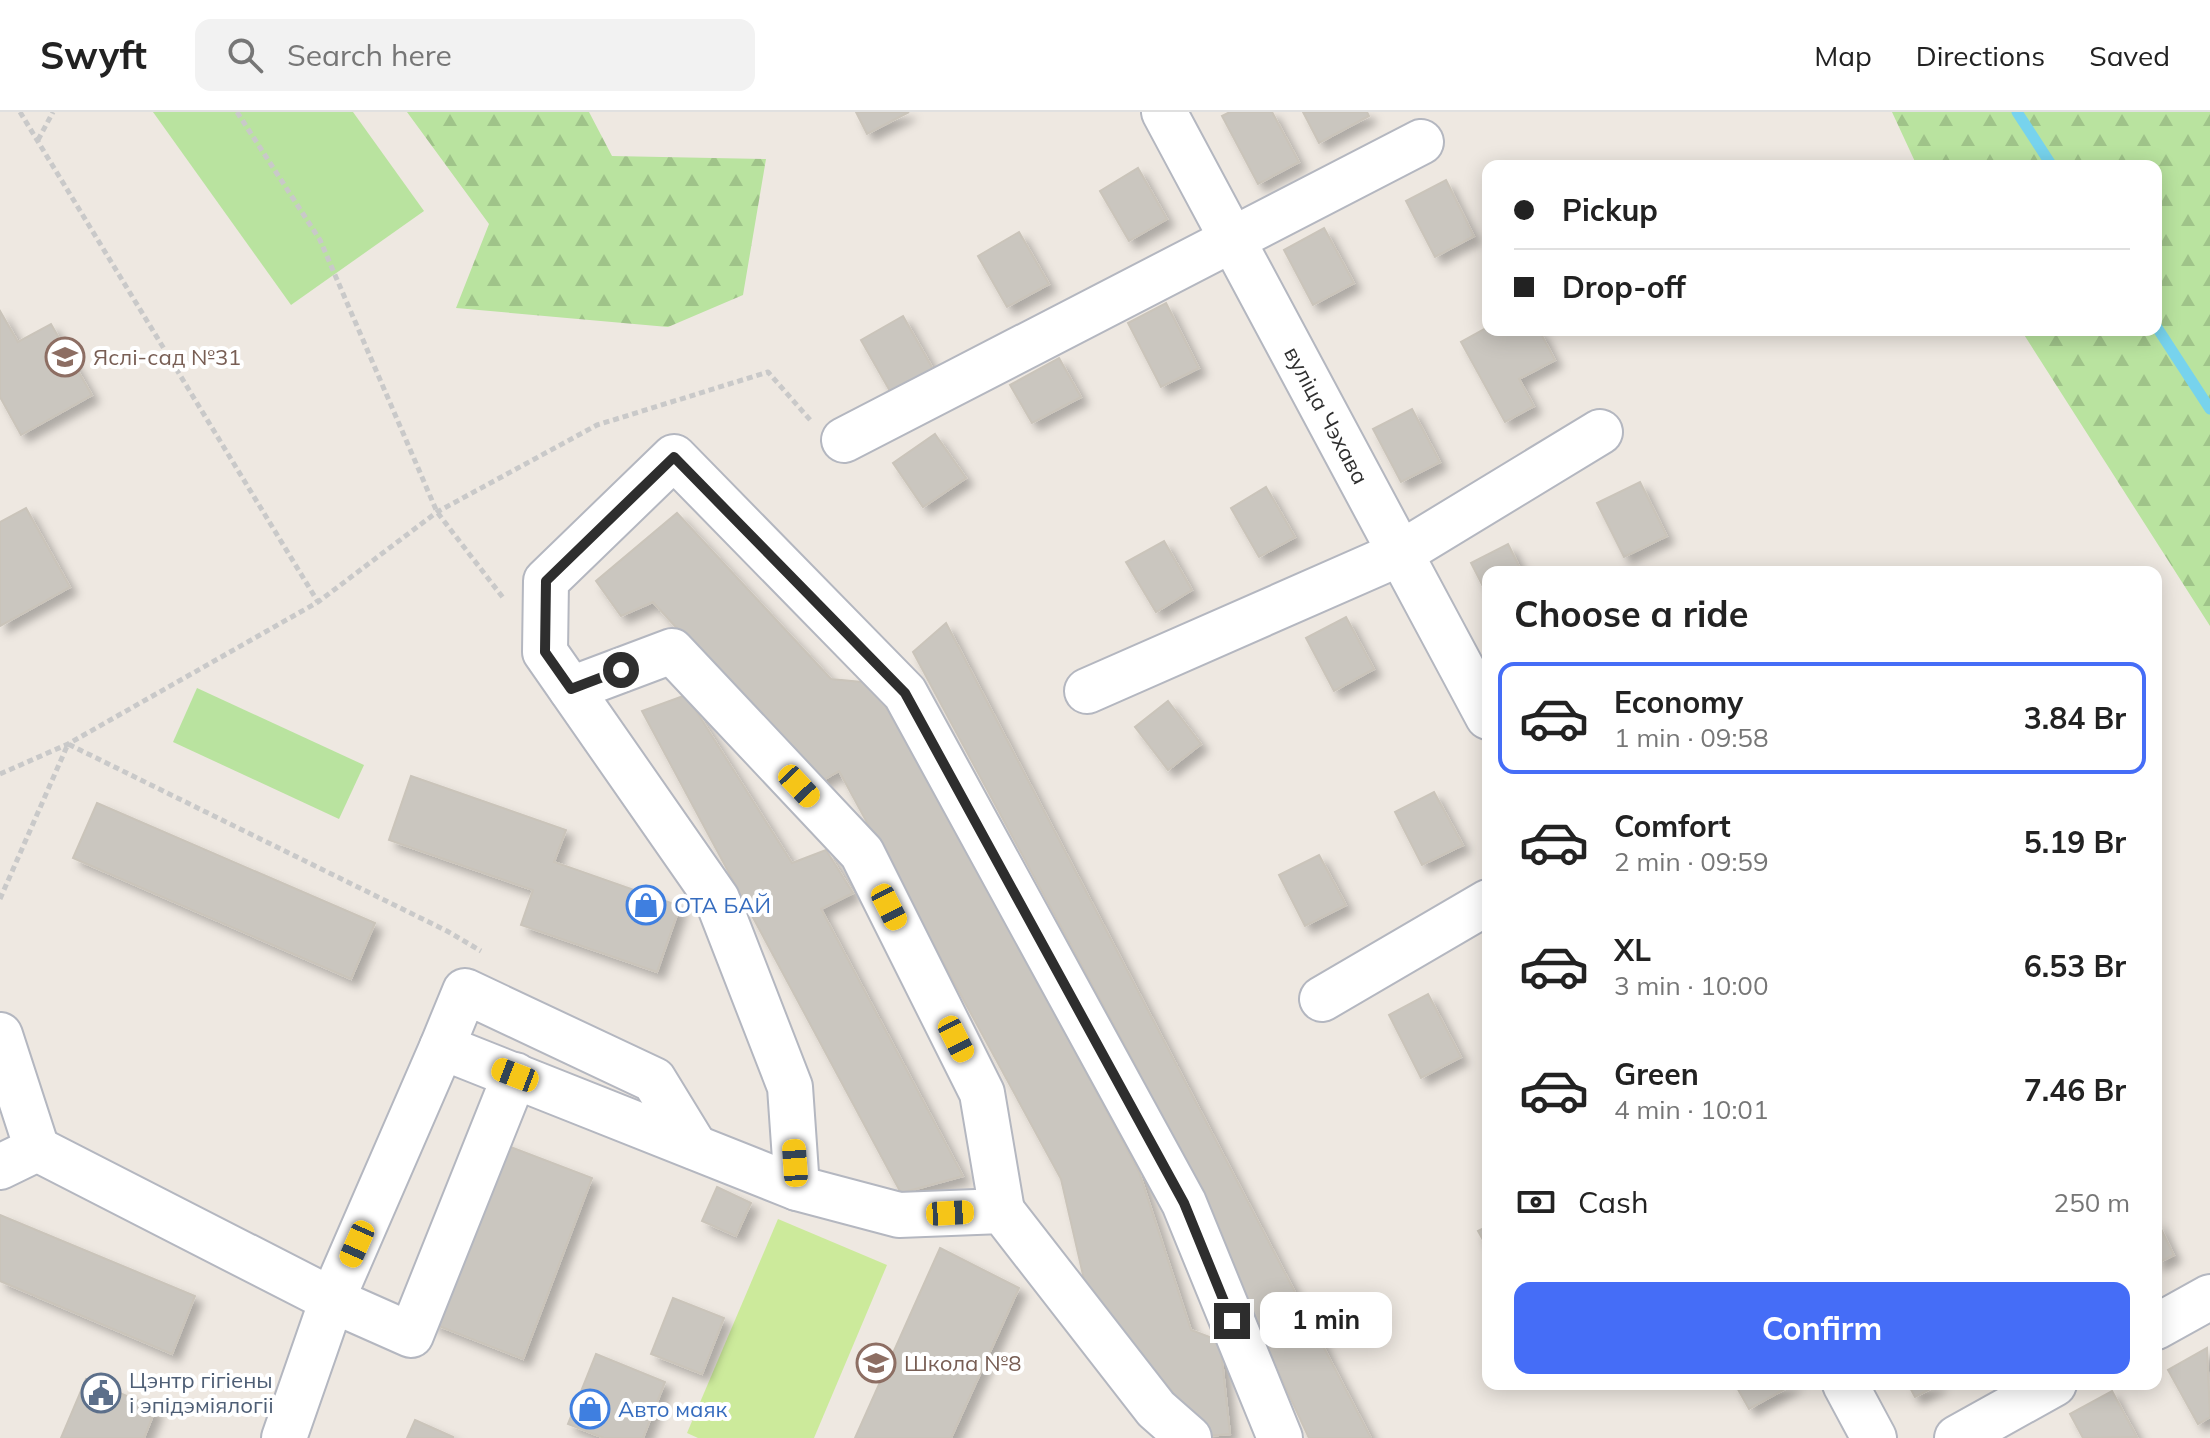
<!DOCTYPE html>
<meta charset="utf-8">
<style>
body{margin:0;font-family:Mulish,sans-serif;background:#f2f2f2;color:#222;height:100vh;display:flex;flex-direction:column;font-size:30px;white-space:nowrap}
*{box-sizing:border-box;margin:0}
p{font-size:26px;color:#767676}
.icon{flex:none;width:44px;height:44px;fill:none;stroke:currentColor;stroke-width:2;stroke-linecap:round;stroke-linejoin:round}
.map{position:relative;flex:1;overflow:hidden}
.drawer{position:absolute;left:1482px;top:454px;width:680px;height:824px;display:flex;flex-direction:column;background:#fff;border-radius:16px;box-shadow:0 4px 20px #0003}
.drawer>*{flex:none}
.banner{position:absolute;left:1482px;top:48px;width:680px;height:176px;border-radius:16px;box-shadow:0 4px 20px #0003;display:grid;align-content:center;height:176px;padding:0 32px;background:#fff}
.end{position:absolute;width:36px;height:36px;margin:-18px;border:10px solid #2e2e2e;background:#fff;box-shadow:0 0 0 4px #fff}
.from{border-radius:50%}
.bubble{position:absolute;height:56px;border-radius:16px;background:#fff;box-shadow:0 4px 20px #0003;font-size:26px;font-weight:700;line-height:56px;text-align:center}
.car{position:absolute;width:24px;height:48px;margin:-24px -12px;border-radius:10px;box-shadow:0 0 6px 2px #0007;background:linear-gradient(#f5c518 24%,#345 0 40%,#f5c518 0 76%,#345 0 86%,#f5c518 0)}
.banner b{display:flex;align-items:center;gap:28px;height:76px;font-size:30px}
.banner b+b{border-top:2px solid #e0e0e0}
.banner i{width:20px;height:20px;background:#222}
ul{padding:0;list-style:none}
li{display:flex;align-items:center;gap:24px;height:112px;margin:0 16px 12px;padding:0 16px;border:4px solid transparent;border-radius:16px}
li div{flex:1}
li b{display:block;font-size:30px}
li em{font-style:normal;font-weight:700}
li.on{border-color:#456df7}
li>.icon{width:72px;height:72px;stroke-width:1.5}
h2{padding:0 32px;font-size:36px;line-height:96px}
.pay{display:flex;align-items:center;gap:20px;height:88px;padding:0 32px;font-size:30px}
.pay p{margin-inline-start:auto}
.primary-button{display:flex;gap:16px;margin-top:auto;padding:16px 32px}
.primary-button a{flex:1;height:92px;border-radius:16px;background:#456df7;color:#fff;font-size:32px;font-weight:700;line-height:92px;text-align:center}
header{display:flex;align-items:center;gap:48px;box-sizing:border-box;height:112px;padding:0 40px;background:#fff;border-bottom:2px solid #e0e0e0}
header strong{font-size:38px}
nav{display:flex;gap:44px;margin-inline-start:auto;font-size:28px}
.search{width:560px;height:72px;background:#f2f2f2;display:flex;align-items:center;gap:20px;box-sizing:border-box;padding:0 28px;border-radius:16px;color:#767676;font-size:30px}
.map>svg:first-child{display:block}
.grass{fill:#b9e39f}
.forest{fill:url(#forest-firs)}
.pitch{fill:#ccea9b}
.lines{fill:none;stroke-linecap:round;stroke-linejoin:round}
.stream{stroke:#77d3ed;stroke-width:11}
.building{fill:#cac6bf;stroke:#cac4ba;stroke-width:2;filter:url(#shadow)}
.minor-casing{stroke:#b4b7c0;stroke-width:48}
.path{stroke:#c9c9c9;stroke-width:5;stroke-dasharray:6 4;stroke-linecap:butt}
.minor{stroke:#fff;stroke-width:44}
.route{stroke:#2e2e2e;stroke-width:10}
.labels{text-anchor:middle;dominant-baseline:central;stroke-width:8;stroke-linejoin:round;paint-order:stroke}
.education-label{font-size:22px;fill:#785e54;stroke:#fff;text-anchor:start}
.street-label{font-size:22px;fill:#2e2e2e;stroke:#fff}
.shop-label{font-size:22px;fill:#366cbe;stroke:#fff;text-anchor:start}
.service-label{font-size:22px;fill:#4e5e75;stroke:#fff;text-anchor:start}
</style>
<header>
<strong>Swyft</strong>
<div class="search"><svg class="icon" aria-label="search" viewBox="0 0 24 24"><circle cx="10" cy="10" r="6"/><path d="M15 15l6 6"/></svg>Search here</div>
<nav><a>Map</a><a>Directions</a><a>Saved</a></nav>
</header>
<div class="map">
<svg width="2210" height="1326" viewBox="0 0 2210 1326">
<defs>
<pattern id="forest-firs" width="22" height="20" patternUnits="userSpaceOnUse" patternTransform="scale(2)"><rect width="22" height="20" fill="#b9e39f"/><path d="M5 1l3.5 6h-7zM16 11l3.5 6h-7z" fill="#9fc389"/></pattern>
<filter id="shadow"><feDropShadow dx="7" dy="7" stdDeviation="4" flood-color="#0004"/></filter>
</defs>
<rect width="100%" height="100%" fill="#eee8e1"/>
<!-- grass -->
<g class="grass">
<path d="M153,0H353L424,99L291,193Z"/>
<path d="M197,576L364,653L339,707L173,630Z"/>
</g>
<!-- forest -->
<g class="forest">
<path d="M407,0H589L612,44L766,47L743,183L668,215L456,196L489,112Z"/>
<path d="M1892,0H2210V514L2021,218H2156V54H1917Z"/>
</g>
<!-- pitch -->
<path class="pitch" d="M778,1107L887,1153L814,1326H698L687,1321Z"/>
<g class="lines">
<!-- stream -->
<g class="stream">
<path d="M2017,0L2052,54"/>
<path d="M2156,214L2210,297"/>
</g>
</g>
<!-- building -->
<g class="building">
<path d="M856,0H909L867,22Z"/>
<path d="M1230,0H1272L1299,50L1258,72L1222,4Z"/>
<path d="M1303,0H1367L1369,4L1319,31Z"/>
<path d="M1138,56L1167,107L1129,129L1100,79Z"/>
<path d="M1446,68L1474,124L1435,145L1406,89Z"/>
<path d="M1324,116L1354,171L1313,193L1284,138Z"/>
<path d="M1019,120L1049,172L1007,195L978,144Z"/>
<path d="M1166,191L1199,256L1161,275L1128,211Z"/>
<path d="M0,199L18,230L51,212L92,283L21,323L0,285Z"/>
<path d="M903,204L933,257L891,281L861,228Z"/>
<path d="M1488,215L1539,218L1555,248L1519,267L1534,294L1505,310L1461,230Z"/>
<path d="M1059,246L1081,285L1032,311L1010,273Z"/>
<path d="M1412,297L1440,350L1401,370L1373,317Z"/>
<path d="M935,322L966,366L923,395L893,351Z"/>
<path d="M1640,370L1667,424L1624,445L1597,391Z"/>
<path d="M1266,375L1295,425L1259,445L1231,396Z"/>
<path d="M26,396L70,475L0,514V410Z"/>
<path d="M677,401L831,567L872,571L950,704L1139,1060L1191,1218L1220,1229L1230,1322L1209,1324L1086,1176L1061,1067L839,659L818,671L653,490L621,504L596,469Z"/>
<path d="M1164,429L1192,478L1156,500L1126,450Z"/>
<path d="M1508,432L1522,460H1488V484L1471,451Z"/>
<path d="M1346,505L1374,557L1334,579L1306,526Z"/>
<path d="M946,511L1371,1326H1309L1136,954L913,540Z"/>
<path d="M686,583L792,751L826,738L853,781L821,797L963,1064L901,1081L642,599Z"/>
<path d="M1168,589L1201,632L1168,658L1135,615Z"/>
<path d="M411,664L566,718L554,750L680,794L657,860L521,813L533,778L389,728Z"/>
<path d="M1434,680L1463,733L1422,753L1395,700Z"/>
<path d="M97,691L375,811L351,867L73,746Z"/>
<path d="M1319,743L1346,793L1305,814L1279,763Z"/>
<path d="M1428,882L1461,945L1421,966L1389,903Z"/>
<path d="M500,1031L592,1066L523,1247L431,1211Z"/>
<path d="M717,1075L751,1091L736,1124L702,1109Z"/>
<path d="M0,1103L195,1184L172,1242L0,1169Z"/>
<path d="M2156,1107L2174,1143L2156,1152Z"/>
<path d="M1488,1114V1137L1478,1119Z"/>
<path d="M940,1136L1019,1176L951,1326H855Z"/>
<path d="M673,1186L724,1206L702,1262L651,1242Z"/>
<path d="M2207,1236L2210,1305L2198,1312L2168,1258Z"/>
<path d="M596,1242L665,1270L643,1326H604L568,1312Z"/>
<path d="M86,1267L156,1296L144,1326H61Z"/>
<path d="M1735,1272H1794L1749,1297Z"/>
<path d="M1908,1272H1940L1915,1285Z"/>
<path d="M2112,1279L2137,1325L2083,1326L2070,1302Z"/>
<path d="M415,1308L453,1325V1326H407Z"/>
</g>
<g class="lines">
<!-- minor casing -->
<g class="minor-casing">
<g id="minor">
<path id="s1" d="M1164,0L1488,605"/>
<path d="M844,328L1421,30"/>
<path d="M571,577L672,539L862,741L982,981L1002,1099"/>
<path d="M1087,579L1401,441L1600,320"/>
<path d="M1322,887L1488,790"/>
<path d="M0,923L37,1037"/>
<path d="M442,935L465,879L654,968L695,1035"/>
<path d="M0,1055L37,1037L332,1188L411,1223L515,963"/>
<path d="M797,1076L790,975L717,787L545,540L546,469L674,345L905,581L1184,1091L1280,1326"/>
<path d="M2156,1215L2210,1185"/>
<path d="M1845,1272L1874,1326"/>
<path d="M284,1326L332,1188L442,935L797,1076L899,1103L1002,1099L1156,1297L1189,1326"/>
<path d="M1957,1326L2054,1272"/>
</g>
</g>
<!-- path -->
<g class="path">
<path d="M20,0L318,490"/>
<path d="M237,0L320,128L437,400L504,487"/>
<path d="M38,28L53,0"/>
<path d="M0,662L68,632L318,490L437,400L597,313L768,260L811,309"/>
<path d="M0,787L68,632L447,819L481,839"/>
</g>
<!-- minor -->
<use href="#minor" class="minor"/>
</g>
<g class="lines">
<!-- route -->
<path class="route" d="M621,558L571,577L545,540L546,469L674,345L905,581L1184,1091L1232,1209"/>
</g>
<!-- icons -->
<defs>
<g id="school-ring" transform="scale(2)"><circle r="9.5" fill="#fff" stroke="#8d6e63" stroke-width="1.5"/><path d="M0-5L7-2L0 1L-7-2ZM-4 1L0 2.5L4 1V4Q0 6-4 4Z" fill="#8d6e63"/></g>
<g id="shop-ring" transform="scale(2)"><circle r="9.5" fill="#fff" stroke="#3f7fe0" stroke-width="1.5"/><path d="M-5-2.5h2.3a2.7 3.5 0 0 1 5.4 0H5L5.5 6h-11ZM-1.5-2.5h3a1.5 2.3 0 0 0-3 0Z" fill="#3f7fe0"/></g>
<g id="civic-ring" transform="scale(2)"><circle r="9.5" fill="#fff" stroke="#5c6f8a" stroke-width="1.5"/><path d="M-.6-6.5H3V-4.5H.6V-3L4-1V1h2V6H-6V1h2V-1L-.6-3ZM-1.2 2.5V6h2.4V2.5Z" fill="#5c6f8a"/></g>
</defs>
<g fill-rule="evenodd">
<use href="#school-ring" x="65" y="245"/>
<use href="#shop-ring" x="646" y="793"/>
<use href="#school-ring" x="876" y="1251"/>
<use href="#civic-ring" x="101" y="1281"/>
<use href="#shop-ring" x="590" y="1297"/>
</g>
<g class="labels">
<!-- education labels -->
<g class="education-label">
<text x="93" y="245">Яслі-сад №31</text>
<text x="904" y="1251">Школа №8</text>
</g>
<!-- street labels -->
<g class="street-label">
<text stroke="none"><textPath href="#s1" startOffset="344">вуліца Чэхава</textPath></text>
</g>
<!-- shop labels -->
<g class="shop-label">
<text x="674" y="793">ОТА БАЙ</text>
<text x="618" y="1297">Авто маяк</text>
</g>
<!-- service labels -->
<g class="service-label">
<text x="129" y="1268">Цэнтр гігіены<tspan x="129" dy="25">і эпідэміялогіі</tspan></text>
</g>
</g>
</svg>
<i class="end from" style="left:621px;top:558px"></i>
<i class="end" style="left:1232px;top:1209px"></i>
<div class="bubble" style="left:1260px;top:1180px;width:132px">1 min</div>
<i class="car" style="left:799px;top:674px;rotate:137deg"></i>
<i class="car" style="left:889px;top:795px;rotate:153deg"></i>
<i class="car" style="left:956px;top:927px;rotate:153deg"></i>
<i class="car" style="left:515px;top:963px;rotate:291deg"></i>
<i class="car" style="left:795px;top:1051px;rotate:356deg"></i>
<i class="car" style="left:950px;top:1101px;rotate:87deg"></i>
<i class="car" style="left:357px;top:1132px;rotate:204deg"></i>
<div class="banner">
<b><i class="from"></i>Pickup</b>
<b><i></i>Drop-off</b>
</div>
<section class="drawer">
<h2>Choose a ride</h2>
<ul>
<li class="on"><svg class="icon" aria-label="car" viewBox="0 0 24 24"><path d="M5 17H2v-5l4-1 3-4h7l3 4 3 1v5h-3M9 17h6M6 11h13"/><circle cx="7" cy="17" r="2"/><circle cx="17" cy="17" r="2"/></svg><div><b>Economy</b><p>1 min · 09:58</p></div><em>3.84 Br</em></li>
<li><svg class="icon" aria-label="car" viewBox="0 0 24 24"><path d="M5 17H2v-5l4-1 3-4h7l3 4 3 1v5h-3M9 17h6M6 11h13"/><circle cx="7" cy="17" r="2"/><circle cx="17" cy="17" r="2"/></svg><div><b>Comfort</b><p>2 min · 09:59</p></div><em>5.19 Br</em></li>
<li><svg class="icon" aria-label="car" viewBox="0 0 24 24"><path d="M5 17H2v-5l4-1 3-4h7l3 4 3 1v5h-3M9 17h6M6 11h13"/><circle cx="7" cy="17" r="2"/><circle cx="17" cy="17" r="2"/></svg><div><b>XL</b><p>3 min · 10:00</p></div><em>6.53 Br</em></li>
<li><svg class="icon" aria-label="car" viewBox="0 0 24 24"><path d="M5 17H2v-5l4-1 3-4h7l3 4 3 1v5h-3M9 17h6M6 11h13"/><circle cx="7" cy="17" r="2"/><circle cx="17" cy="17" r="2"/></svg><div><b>Green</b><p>4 min · 10:01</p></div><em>7.46 Br</em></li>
</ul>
<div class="pay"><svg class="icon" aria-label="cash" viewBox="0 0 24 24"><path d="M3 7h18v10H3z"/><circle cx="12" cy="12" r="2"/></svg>Cash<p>250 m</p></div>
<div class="primary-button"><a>Confirm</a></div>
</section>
</div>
